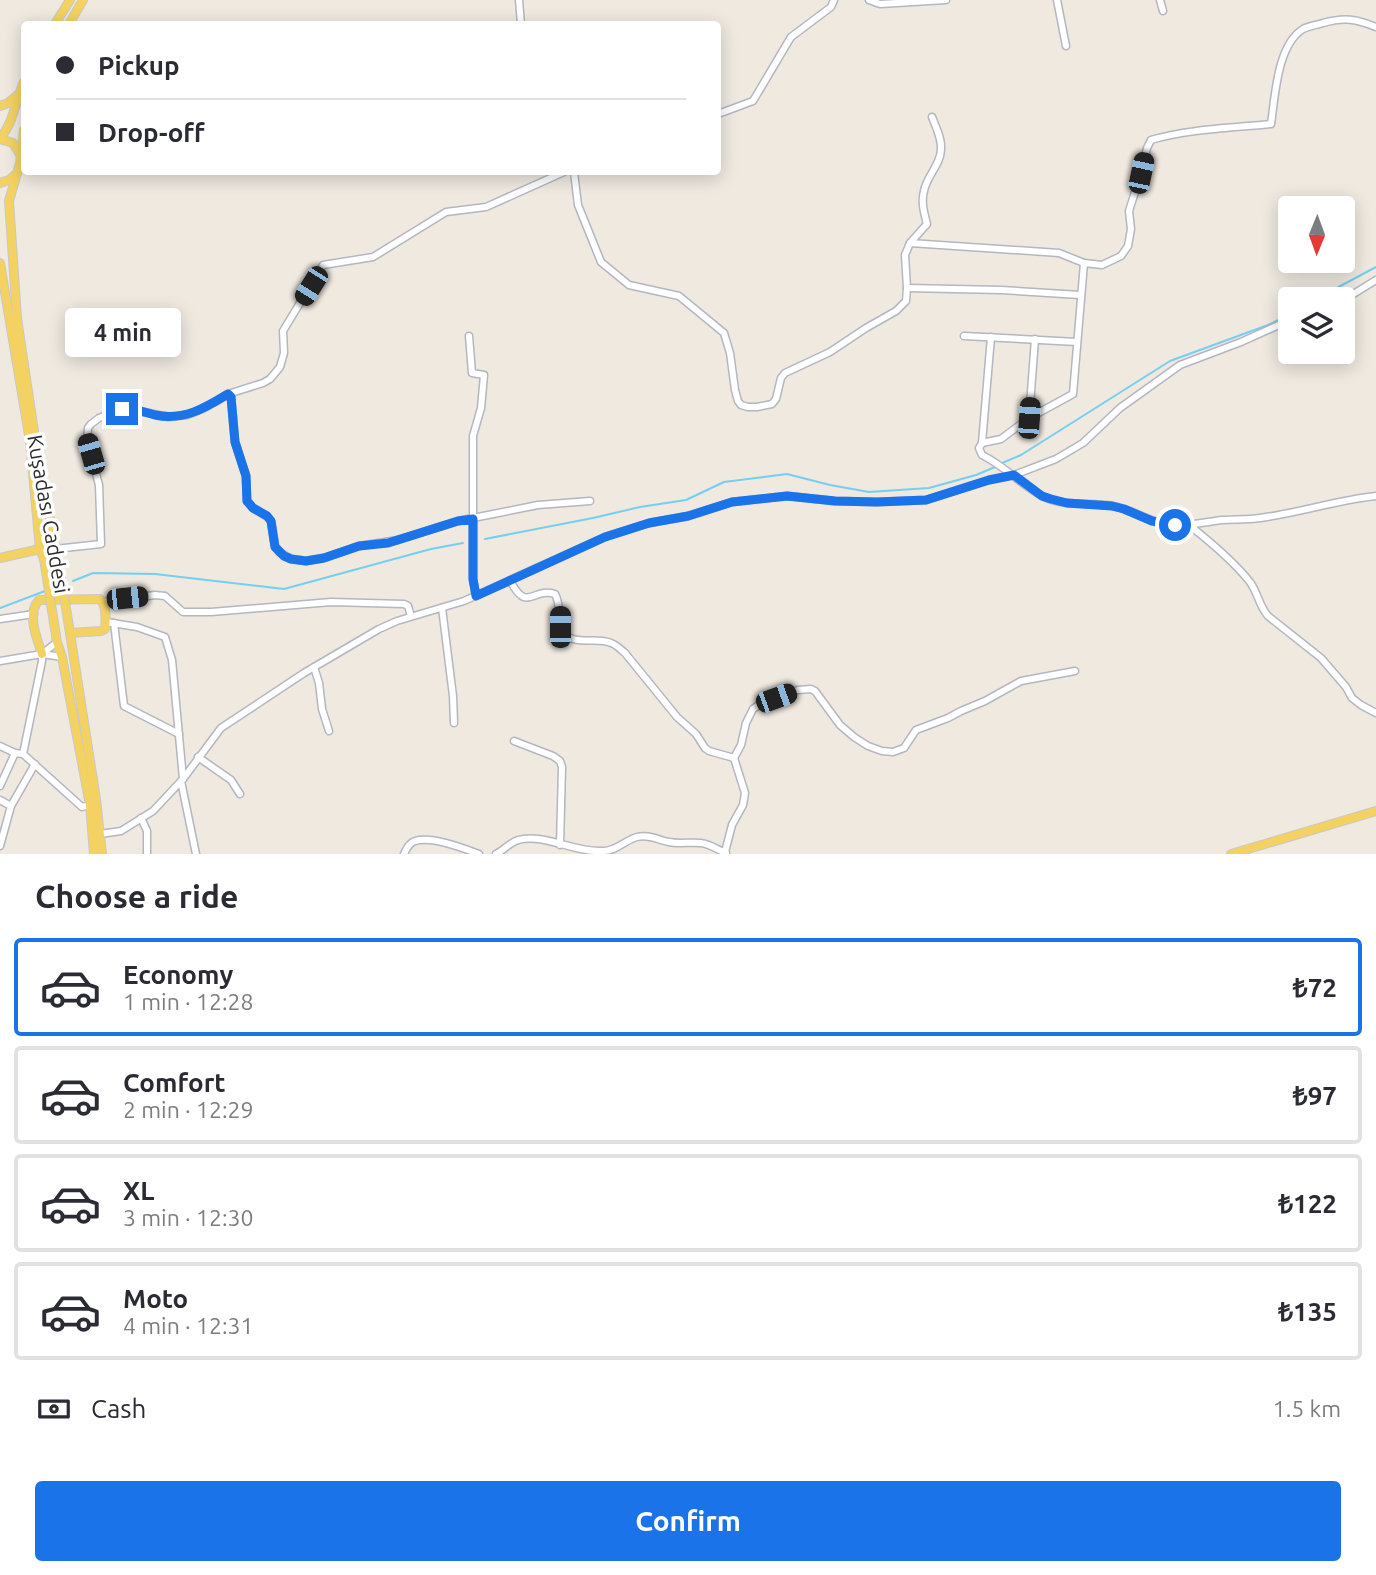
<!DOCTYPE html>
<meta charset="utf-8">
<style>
body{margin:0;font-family:Ubuntu,sans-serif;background:#f2f2f3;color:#2b2b33;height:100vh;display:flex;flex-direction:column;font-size:26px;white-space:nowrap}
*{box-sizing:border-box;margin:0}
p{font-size:23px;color:#7c7c81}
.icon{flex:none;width:38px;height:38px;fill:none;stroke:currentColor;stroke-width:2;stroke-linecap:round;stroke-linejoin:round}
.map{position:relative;height:854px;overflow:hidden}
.sheet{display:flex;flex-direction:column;background:#fff;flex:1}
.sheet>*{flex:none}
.top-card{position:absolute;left:21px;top:21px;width:700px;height:154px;border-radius:7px;box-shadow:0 4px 18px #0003;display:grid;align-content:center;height:154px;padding:0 35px;background:#fff}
.needle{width:46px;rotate:181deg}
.controls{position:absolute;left:1278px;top:196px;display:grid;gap:14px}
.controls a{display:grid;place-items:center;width:77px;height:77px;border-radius:7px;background:#fff;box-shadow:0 4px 18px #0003;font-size:35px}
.end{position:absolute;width:32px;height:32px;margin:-16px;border:9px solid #1a73e8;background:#fff;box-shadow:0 0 0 4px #fff}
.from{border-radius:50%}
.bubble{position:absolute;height:49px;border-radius:7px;background:#fff;box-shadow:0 4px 18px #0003;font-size:23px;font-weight:700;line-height:49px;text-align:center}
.car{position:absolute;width:21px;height:42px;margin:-21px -10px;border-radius:9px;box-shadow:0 0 5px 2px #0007;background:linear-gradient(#222 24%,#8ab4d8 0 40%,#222 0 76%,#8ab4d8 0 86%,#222 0)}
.top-card b{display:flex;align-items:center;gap:24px;height:66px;font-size:26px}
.top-card b+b{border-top:2px solid #e1e1e2}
.top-card i{width:18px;height:18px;background:#2b2b33}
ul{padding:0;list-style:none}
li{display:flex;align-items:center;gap:21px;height:98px;margin:0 14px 10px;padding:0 21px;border:4px solid #e1e1e2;border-radius:7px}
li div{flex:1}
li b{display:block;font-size:26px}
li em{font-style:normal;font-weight:700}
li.current{border-color:#1a73e8}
li>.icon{width:63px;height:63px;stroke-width:1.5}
h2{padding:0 35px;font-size:32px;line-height:84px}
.pay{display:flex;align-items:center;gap:18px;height:77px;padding:0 35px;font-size:26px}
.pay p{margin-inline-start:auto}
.button{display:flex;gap:14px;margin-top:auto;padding:14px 35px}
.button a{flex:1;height:80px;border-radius:7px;background:#1a73e8;color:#fff;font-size:28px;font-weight:700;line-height:80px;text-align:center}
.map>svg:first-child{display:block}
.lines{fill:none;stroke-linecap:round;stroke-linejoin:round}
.stream{stroke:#74cff1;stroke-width:2}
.minor-casing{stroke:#b4b6c1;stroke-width:9}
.major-casing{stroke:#c9c9c9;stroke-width:10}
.minor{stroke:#fff;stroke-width:6}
.major{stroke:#f3d261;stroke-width:8}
.major-bridge-casing{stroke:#c9c9c9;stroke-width:10;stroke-linecap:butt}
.major-bridge{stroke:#f3d261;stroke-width:8}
.route{stroke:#1a73e8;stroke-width:9}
.labels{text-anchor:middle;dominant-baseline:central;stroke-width:7;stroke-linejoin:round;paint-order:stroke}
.street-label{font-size:21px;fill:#2e2e2e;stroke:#fff}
</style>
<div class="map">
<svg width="1376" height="854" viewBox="0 0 1376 854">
<rect width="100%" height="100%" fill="#efe9e0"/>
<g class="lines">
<!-- stream -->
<g class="stream">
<path d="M1316,299L1376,267"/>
<path d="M1000,464L1021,455L1170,361L1268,325L1290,314"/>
<path d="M485,539L593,518L640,507L686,500L724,482L787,474L830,485L869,492L929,488L976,475L995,467"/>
<path d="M73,581L93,573L155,574L284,589L431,549L463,543"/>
<path d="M0,608L45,591"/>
</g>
<!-- minor casing -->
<g class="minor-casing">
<g id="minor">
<path d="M519,0L521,24"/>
<path d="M869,0L880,4L946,0"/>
<path d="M1057,0L1066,46"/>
<path d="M1160,0L1163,11"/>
<path d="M718,114L753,101L791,37L831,7L834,0"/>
<path d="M574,172L578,205L601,262L629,285L679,296L724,333L730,353L735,390L738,401L741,405L748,407H757L772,404L776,399L781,378L785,373L830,352L866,328L896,311L906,301L907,288L905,255L910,243L1059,253L1084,263L1102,265L1121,256L1128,246L1131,229L1129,211L1141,173L1147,148L1151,140C1188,129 1232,128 1271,124C1275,97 1277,45 1303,29C1309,26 1317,25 1323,23C1345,17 1356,19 1376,27"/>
<path d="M910,243L927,224C924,213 921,202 924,191C927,175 940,166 941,150C942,139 936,127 932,117"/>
<path d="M907,288L1001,290L1080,295"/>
<path d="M1342,301L1376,280"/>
<path d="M469,336L472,373L484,375L481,408L473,436V579L476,596"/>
<path d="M964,336L1077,342"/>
<path d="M991,337L982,443L979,448L982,455C1005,466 1022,486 1044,497C1065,507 1090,502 1113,506C1135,510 1149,523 1174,525C1191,526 1206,522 1222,520C1235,519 1247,520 1260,518C1299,513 1337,500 1376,496"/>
<path d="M228,394L231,397L235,442L246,476L247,501L253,508L267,516L271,521L275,546L279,552L291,559L306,561L324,558L359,546L398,540L458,521L538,505L590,501"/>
<path d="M1029,418L1035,339"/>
<path d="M982,443L1001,439L1029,418L1073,394L1084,263"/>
<path d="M1194,525V529C1214,545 1234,562 1250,582C1258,593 1259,606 1268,616L1321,658L1346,687L1352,698L1361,705L1376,713"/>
<path d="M55,549L101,544L99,485L87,440L88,428L91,424L99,418L122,409H130L168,417L187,415L204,408L228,394L263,383L270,379L280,367L284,353L283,331L323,265L373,257L446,212L486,207L564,172"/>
<path d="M510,580C527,614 532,587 555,594C562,606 557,624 563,632C575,647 596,636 611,643C617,645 621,650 625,653L677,717L696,734L705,748L709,751L734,758"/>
<path d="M103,602L155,595L165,596L183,612H211L331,602L404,604L408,606L411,616"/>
<path d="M442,608L453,696L454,723"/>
<path d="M0,619L34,614"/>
<path d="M106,622L137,627L165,637L172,660L183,779"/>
<path d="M114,623L124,706L179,734"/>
<path d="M42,654L57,642"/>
<path d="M0,661L42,654L62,657"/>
<path d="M314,667L319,683L322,709L329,731"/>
<path d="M514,741L553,756L560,761L562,767L560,845"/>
<path d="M0,746L15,753L23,754L42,661V654"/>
<path d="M23,754L82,807L90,805"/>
<path d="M198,757L231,780L240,794"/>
<path d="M181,781L196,854"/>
<path d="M0,786L15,753"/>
<path d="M0,800L11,806L0,846"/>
<path d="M11,806L35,764"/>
<path d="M141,818L147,831V854"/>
<path d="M100,834L121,831L153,811L183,779L221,728L304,673L379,629L397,621L464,601L605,537L649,523L689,516L732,502L787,496L835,501L877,502L926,500L989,480L1014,475L1056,459L1083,443L1120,408L1180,365L1241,342L1290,320"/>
<path d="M725,852L732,825L743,805L745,793L734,758L741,745L746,723L753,709L760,704L798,690L811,689L815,691L840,725L854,737L868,746L882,751L893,752L904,748L916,730L948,718L961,711L985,701L1021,681L1075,671"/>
<path d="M404,854C407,848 409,843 415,841C432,836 463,848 479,854"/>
<path d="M496,854C504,850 509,843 518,840C544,833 575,853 603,851C617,851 625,840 637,837C648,834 658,840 669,842C679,844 690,842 701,843C710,844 718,850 726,853"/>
</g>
</g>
<!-- major casing -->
<g class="major-casing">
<g id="major">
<path d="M55,24L70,0"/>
<path d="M69,24L83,0"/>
<path d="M0,106L8,103L18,95"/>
<path d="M24,130L20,163L9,201L17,318L36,445L57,556"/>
<path d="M0,138C14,123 15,101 24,82"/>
<path d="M0,139L13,143L20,154"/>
<path d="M0,183L9,180L15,175"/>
<path d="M0,263L30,441L40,549L44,559"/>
<path d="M0,558L40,549"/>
<path d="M67,614L96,799L102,854"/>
<path d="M53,617L57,642L62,657L90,805L94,854"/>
<path d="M42,654C37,638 26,614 39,600L100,599C107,606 106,619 105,629L101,631L70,633"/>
<path d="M1231,854L1376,811"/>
</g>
</g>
<!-- minor -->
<use href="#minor" class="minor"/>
<!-- major -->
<use href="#major" class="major"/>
<!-- major-bridge casing -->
<g class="major-bridge-casing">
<g id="major-bridge">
<path d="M57,556L67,614"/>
<path d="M44,559L53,617"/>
</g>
</g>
<!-- major-bridge -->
<use href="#major-bridge" class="major-bridge"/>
</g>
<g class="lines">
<!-- route -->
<path class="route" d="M122,409C134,408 144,412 155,415C184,421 205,408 228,394L231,397L235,442L246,476L247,501L253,508L267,516L271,521L275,547L284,556L291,559L306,561L324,558L359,546L388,543L458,521L473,519V579L476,596L605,537L649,523L688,516L732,502L787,496L835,501L877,502L926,500L989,480L1014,475L1042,496L1051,499L1067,503L1112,506L1124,509L1152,521L1175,525"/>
</g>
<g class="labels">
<!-- street labels -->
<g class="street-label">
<text transform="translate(49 514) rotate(80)">Kuşadası Caddesi</text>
</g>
</g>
</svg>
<div class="controls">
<a><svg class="needle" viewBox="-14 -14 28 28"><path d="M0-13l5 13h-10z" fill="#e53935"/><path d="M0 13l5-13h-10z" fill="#7c7c81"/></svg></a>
<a><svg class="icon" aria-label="layers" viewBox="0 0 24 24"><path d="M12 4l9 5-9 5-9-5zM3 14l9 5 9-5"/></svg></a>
</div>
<i class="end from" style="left:1175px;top:525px"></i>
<i class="end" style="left:122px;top:409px"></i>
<div class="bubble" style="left:65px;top:308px;width:116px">4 min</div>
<i class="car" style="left:1141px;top:173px;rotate:12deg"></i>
<i class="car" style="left:311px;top:286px;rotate:212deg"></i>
<i class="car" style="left:1029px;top:418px;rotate:4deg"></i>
<i class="car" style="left:91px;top:454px;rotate:344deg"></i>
<i class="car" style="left:127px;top:598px;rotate:84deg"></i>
<i class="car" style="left:560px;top:627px;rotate:0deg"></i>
<i class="car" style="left:776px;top:698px;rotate:70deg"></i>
<div class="top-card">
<b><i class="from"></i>Pickup</b>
<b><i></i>Drop-off</b>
</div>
</div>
<section class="sheet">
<h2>Choose a ride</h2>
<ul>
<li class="current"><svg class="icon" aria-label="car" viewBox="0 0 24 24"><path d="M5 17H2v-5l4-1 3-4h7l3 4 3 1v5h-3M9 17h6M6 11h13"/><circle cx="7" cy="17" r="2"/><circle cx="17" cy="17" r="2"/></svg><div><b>Economy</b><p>1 min · 12:28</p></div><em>₺72</em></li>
<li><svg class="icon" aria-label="car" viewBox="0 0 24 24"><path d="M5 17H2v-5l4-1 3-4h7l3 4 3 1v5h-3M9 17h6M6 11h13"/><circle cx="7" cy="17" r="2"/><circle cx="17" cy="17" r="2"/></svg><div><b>Comfort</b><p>2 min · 12:29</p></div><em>₺97</em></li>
<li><svg class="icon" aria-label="car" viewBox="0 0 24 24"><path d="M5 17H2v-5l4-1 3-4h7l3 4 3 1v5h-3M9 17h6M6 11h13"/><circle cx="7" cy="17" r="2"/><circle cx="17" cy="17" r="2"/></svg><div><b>XL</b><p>3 min · 12:30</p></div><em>₺122</em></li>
<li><svg class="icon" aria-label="car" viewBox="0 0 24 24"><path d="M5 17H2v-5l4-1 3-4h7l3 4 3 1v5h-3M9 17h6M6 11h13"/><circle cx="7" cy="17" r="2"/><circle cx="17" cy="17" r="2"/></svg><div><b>Moto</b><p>4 min · 12:31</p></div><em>₺135</em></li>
</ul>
<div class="pay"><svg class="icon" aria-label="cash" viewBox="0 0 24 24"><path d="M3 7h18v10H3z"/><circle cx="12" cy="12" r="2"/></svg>Cash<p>1.5 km</p></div>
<div class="button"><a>Confirm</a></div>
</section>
